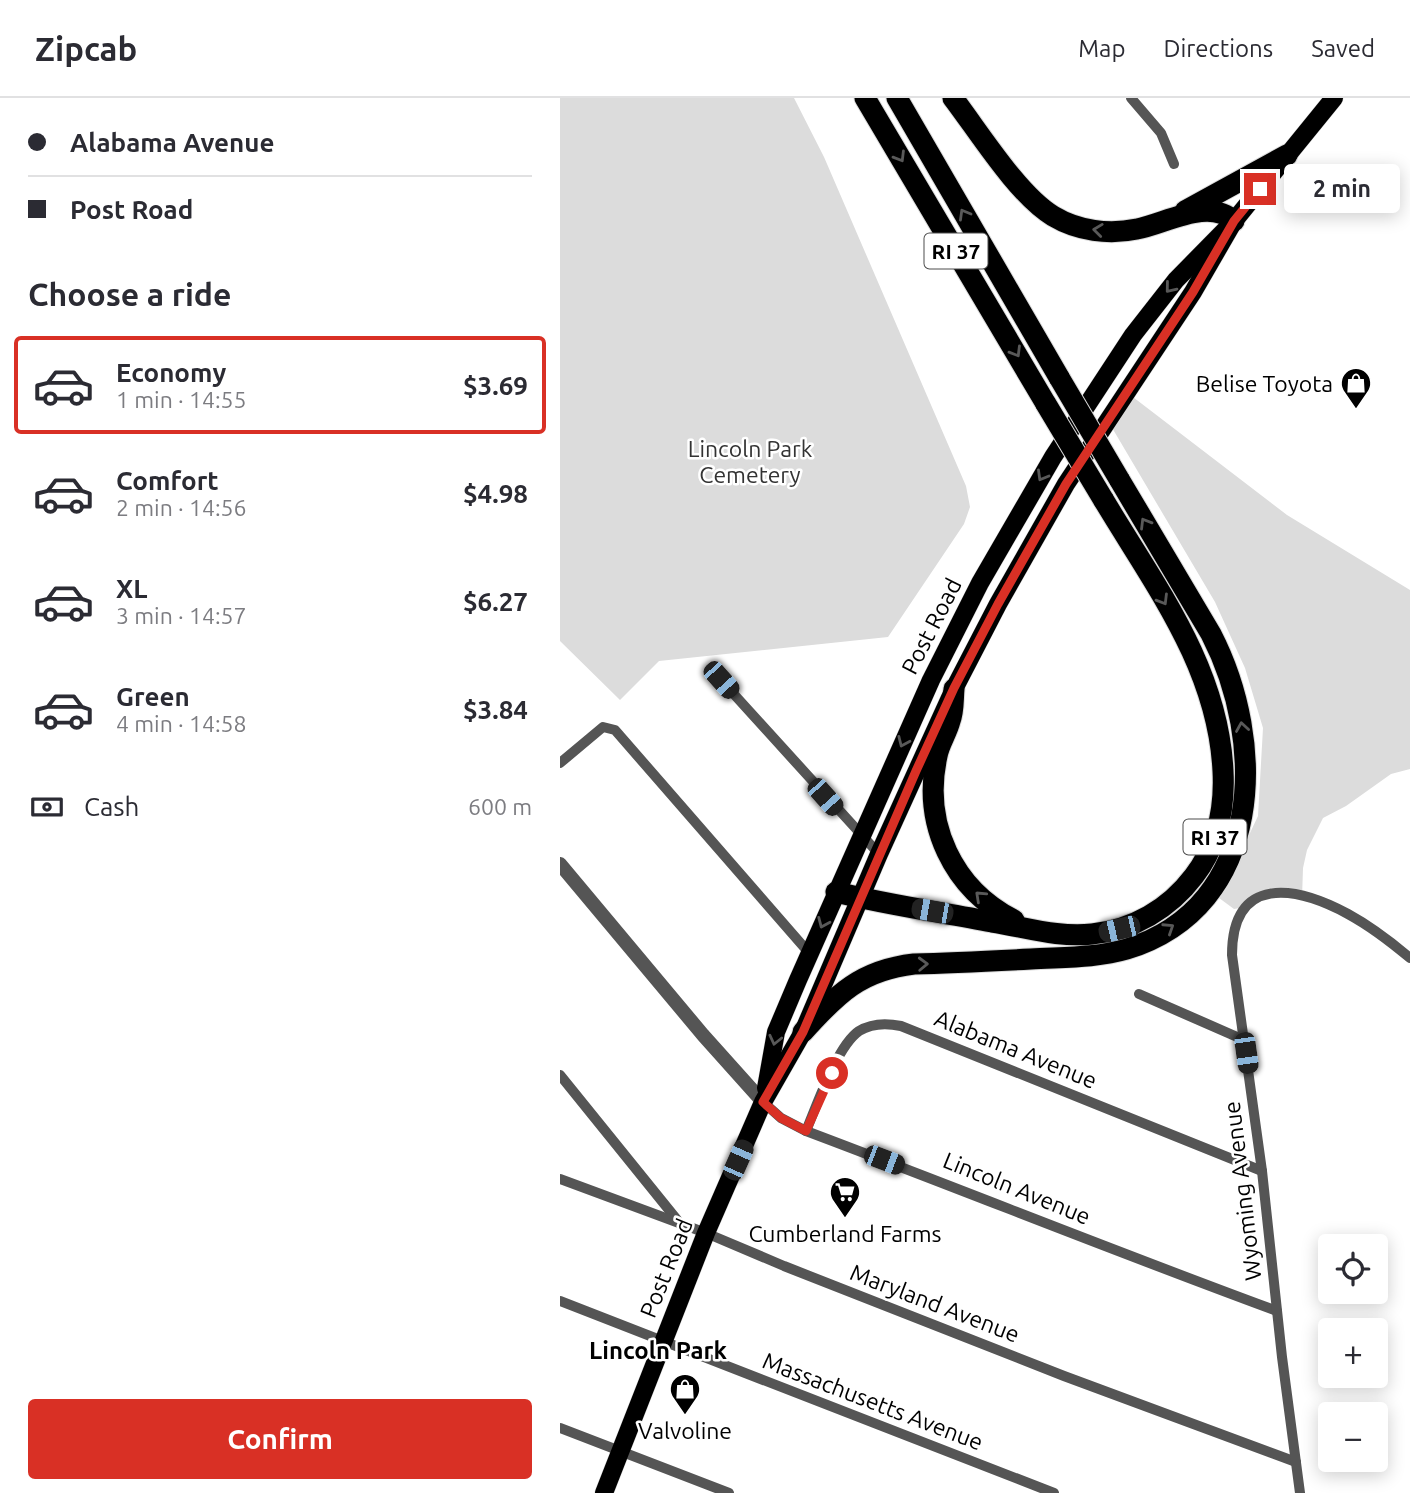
<!DOCTYPE html>
<meta charset="utf-8">
<style>
body{margin:0;font-family:Ubuntu,sans-serif;background:#f2f2f3;color:#2b2b33;height:100vh;display:flex;flex-direction:column;font-size:26px;white-space:nowrap}
*{box-sizing:border-box;margin:0}
p{font-size:23px;color:#7c7c81}
.icon{flex:none;width:38px;height:38px;fill:none;stroke:currentColor;stroke-width:2;stroke-linecap:round;stroke-linejoin:round}
.map{position:relative;flex:1;overflow:hidden}
.side{display:flex;flex-direction:column;background:#fff;width:560px}
.side>*{flex:none}
.banner{display:grid;align-content:center;height:154px;padding:0 28px;background:#fff}
.tools{position:absolute;left:758px;top:1136px;display:grid;gap:14px}
.tools a{display:grid;place-items:center;width:70px;height:70px;border-radius:7px;background:#fff;box-shadow:0 4px 18px #0003;font-size:35px}
.end{position:absolute;width:32px;height:32px;margin:-16px;border:9px solid #d93025;background:#fff;box-shadow:0 0 0 4px #fff}
.from{border-radius:50%}
.bubble{position:absolute;height:49px;border-radius:7px;background:#fff;box-shadow:0 4px 18px #0003;font-size:23px;font-weight:700;line-height:49px;text-align:center}
.car{position:absolute;width:21px;height:42px;margin:-21px -10px;border-radius:9px;box-shadow:0 0 5px 2px #0007;background:linear-gradient(#222 24%,#8ab4d8 0 40%,#222 0 76%,#8ab4d8 0 86%,#222 0)}
.banner b{display:flex;align-items:center;gap:24px;height:66px;font-size:26px}
.banner b+b{border-top:2px solid #e1e1e2}
.banner i{width:18px;height:18px;background:#2b2b33}
ul{padding:0;list-style:none}
li{display:flex;align-items:center;gap:21px;height:98px;margin:0 14px 10px;padding:0 14px;border:4px solid transparent;border-radius:7px}
li div{flex:1}
li b{display:block;font-size:26px}
li em{font-style:normal;font-weight:700}
li.on{border-color:#d93025}
li>.icon{width:63px;height:63px;stroke-width:1.5}
h2{padding:0 28px;font-size:32px;line-height:84px}
.pay{display:flex;align-items:center;gap:18px;height:77px;padding:0 28px;font-size:26px}
.pay p{margin-inline-start:auto}
.primary-button{display:flex;gap:14px;margin-top:auto;padding:14px 28px}
.primary-button a{flex:1;height:80px;border-radius:7px;background:#d93025;color:#fff;font-size:28px;font-weight:700;line-height:80px;text-align:center}
header{display:flex;align-items:center;gap:42px;box-sizing:border-box;height:98px;padding:0 35px;background:#fff;border-bottom:2px solid #e1e1e2}
header strong{font-size:33px}
nav{display:flex;gap:38px;margin-inline-start:auto;font-size:24px}
main{display:flex;flex:1;min-height:0}
.map>svg:first-child{display:block}
.green{fill:#dcdcdc}
.lines{fill:none;stroke-linecap:round;stroke-linejoin:round}
.primary-casing{stroke:#dbdbdb;stroke-width:19}
.motorway-casing{stroke:#dbdbdb;stroke-width:23}
.minor{stroke:#555;stroke-width:10}
.tertiary{stroke:#555;stroke-width:14}
.primary{stroke:#000;stroke-width:18}
.motorway{stroke:#000;stroke-width:21}
.motorway-bridge-casing{stroke:#dbdbdb;stroke-width:23;stroke-linecap:butt}
.motorway-bridge{stroke:#000;stroke-width:21}
.oneway{stroke:#595959}
.route{stroke:#d93025;stroke-width:9}
.labels{text-anchor:middle;dominant-baseline:central;stroke-width:5;stroke-linejoin:round;paint-order:stroke}
.shield{fill:#fff;stroke:#4c4c4c;stroke-width:2}
.shield-label{font-size:21px;font-weight:bold;fill:#000}
.poi-label{font-size:23px;fill:#000;stroke:#fff}
.park-label{font-size:23px;fill:#333;stroke:#fff}
.street-label{font-size:23px;fill:#000;stroke:#fff}
.neighbourhood-label{font-size:24px;font-weight:bold;fill:#000;stroke:#fff}
</style>
<header>
<strong>Zipcab</strong>
<nav><a>Map</a><a>Directions</a><a>Saved</a></nav>
</header>
<main>
<section class="side">
<div class="banner">
<b><i class="from"></i>Alabama Avenue</b>
<b><i></i>Post Road</b>
</div>
<h2>Choose a ride</h2>
<ul>
<li class="on"><svg class="icon" aria-label="car" viewBox="0 0 24 24"><path d="M5 17H2v-5l4-1 3-4h7l3 4 3 1v5h-3M9 17h6M6 11h13"/><circle cx="7" cy="17" r="2"/><circle cx="17" cy="17" r="2"/></svg><div><b>Economy</b><p>1 min · 14:55</p></div><em>$3.69</em></li>
<li><svg class="icon" aria-label="car" viewBox="0 0 24 24"><path d="M5 17H2v-5l4-1 3-4h7l3 4 3 1v5h-3M9 17h6M6 11h13"/><circle cx="7" cy="17" r="2"/><circle cx="17" cy="17" r="2"/></svg><div><b>Comfort</b><p>2 min · 14:56</p></div><em>$4.98</em></li>
<li><svg class="icon" aria-label="car" viewBox="0 0 24 24"><path d="M5 17H2v-5l4-1 3-4h7l3 4 3 1v5h-3M9 17h6M6 11h13"/><circle cx="7" cy="17" r="2"/><circle cx="17" cy="17" r="2"/></svg><div><b>XL</b><p>3 min · 14:57</p></div><em>$6.27</em></li>
<li><svg class="icon" aria-label="car" viewBox="0 0 24 24"><path d="M5 17H2v-5l4-1 3-4h7l3 4 3 1v5h-3M9 17h6M6 11h13"/><circle cx="7" cy="17" r="2"/><circle cx="17" cy="17" r="2"/></svg><div><b>Green</b><p>4 min · 14:58</p></div><em>$3.84</em></li>
</ul>
<div class="pay"><svg class="icon" aria-label="cash" viewBox="0 0 24 24"><path d="M3 7h18v10H3z"/><circle cx="12" cy="12" r="2"/></svg>Cash<p>600 m</p></div>
<div class="primary-button"><a>Confirm</a></div>
</section>
<div class="map">
<svg width="850" height="1395" viewBox="0 0 850 1395">
<rect width="100%" height="100%" fill="#fff"/>
<!-- green -->
<g class="green">
<path d="M0,0H234L264,59L406,388L410,409L404,426L328,539L99,563L60,602L0,543Z"/>
<path d="M569,296L727,417L850,492V671L831,676L786,708L763,720L747,752L743,770L742,800L711,798L692,808L674,811L655,797L665,788L698,718L703,630L685,570L655,504L551,328Z"/>
</g>
<g class="lines">
<!-- primary casing -->
<g class="primary-casing">
<g id="primary">
<path d="M206,990L216,934L238,882L371,582L420,485L493,359L573,237L616,182L674,123L774,0"/>
<path d="M44,1395L146,1135L203,1004L243,934L319,756L394,591L438,506L506,386L633,194L674,123"/>
</g>
</g>
<!-- motorway casing -->
<g class="motorway-casing">
<g id="motorway">
<path d="M305,0L486,306"/>
<path d="M337,0L500,281"/>
<path d="M393,0C419,34 458,97 493,118C518,133 549,137 577,131C605,126 649,99 674,123"/>
<path d="M625,113L727,57"/>
<path d="M394,591C393,601 394,613 390,623C387,635 379,646 377,658C362,726 393,791 454,822"/>
<path d="M276,794C328,807 380,814 432,824C465,829 499,840 532,836C573,832 609,811 634,778C657,748 665,711 663,673C658,569 595,488 543,401"/>
<path d="M243,934C277,896 301,872 354,866C393,865 432,863 471,861C503,859 536,860 567,851C705,808 707,644 651,536L559,381"/>
</g>
</g>
<!-- minor -->
<g class="minor">
<path d="M571,0L601,35L614,66"/>
<path d="M161,582L319,756"/>
<path d="M0,665L43,629L55,632L250,856"/>
<path d="M579,896L684,942"/>
<path d="M0,977L118,1123"/>
<path d="M203,1004L221,1020L246,1033C403,1092 559,1155 717,1213"/>
<path d="M246,1033C257,1007 277,948 299,933C312,925 327,925 341,928L702,1073"/>
<path d="M0,1081L146,1135L224,1168L504,1278L736,1364"/>
<path d="M0,1203L494,1395"/>
<path d="M0,1330L169,1395"/>
<path d="M740,1395L722,1259L702,1073L672,857C672,776 736,788 788,816C810,828 831,844 850,860"/>
</g>
<!-- tertiary -->
<path class="tertiary" d="M0,766L143,937L203,1004"/>
<!-- primary -->
<use href="#primary" class="primary"/>
<!-- motorway -->
<use href="#motorway" class="motorway"/>
<!-- motorway-bridge casing -->
<g class="motorway-bridge-casing">
<g id="motorway-bridge">
<path d="M500,281L559,381"/>
<path d="M486,306L543,401"/>
</g>
</g>
<!-- motorway-bridge -->
<use href="#motorway-bridge" class="motorway-bridge"/>
</g>
<!-- one-way arrows -->
<defs><path id="oneway-chevron" d="M-2-3.5L2.5 0L-2 3.5" fill="none" stroke-width="1.6" stroke-linecap="round" stroke-linejoin="round" transform="scale(1.75)"/></defs>
<g class="oneway">
<use href="#oneway-chevron" transform="translate(340 59) rotate(59)"/>
<use href="#oneway-chevron" transform="translate(404 116) rotate(-120)"/>
<use href="#oneway-chevron" transform="translate(538 132) rotate(-173)"/>
<use href="#oneway-chevron" transform="translate(610 190) rotate(129)"/>
<use href="#oneway-chevron" transform="translate(456 254) rotate(59)"/>
<use href="#oneway-chevron" transform="translate(482 378) rotate(120)"/>
<use href="#oneway-chevron" transform="translate(585 425) rotate(-121)"/>
<use href="#oneway-chevron" transform="translate(603 502) rotate(59)"/>
<use href="#oneway-chevron" transform="translate(682 629) rotate(-99)"/>
<use href="#oneway-chevron" transform="translate(343 644) rotate(114)"/>
<use href="#oneway-chevron" transform="translate(420 798) rotate(-137)"/>
<use href="#oneway-chevron" transform="translate(263 825) rotate(113)"/>
<use href="#oneway-chevron" transform="translate(609 830) rotate(-33)"/>
<use href="#oneway-chevron" transform="translate(363 866) rotate(-2)"/>
<use href="#oneway-chevron" transform="translate(215 942) rotate(103)"/>
</g>
<g class="lines">
<!-- route -->
<path class="route" d="M272,975L246,1033L221,1020L203,1004L243,934L356,673L394,590L438,506L506,386L633,194L674,123L700,91"/>
</g>
<!-- icons -->
<defs>
<g id="shop-pin" transform="scale(1.575)"><path d="M0 17L-7.5 6A9.5 9.5 0 1 1 7.5 6Z" fill="#000" stroke="#fff"/><path d="M-5-2.5h2.3a2.7 3.5 0 0 1 5.4 0H5L5.5 6h-11ZM-1.5-2.5h3a1.5 2.3 0 0 0-3 0Z" fill="#fff"/></g>
<g id="supermarket-pin" transform="scale(1.575)"><path d="M0 17L-7.5 6A9.5 9.5 0 1 1 7.5 6Z" fill="#000" stroke="#fff"/><path d="M-6-5.5h2.5l.6 2H6L4.5 2H-2.5L-4.4-4H-6ZM-1.5 3.2a1.3 1.3 0 1 0 .1 0ZM3 3.2a1.3 1.3 0 1 0 .1 0Z" fill="#fff"/></g>
</defs>
<g fill-rule="evenodd">
<use href="#shop-pin" x="796" y="285"/>
<use href="#supermarket-pin" x="285" y="1094"/>
<use href="#shop-pin" x="125" y="1291"/>
</g>
<g class="labels">
<!-- shield labels -->
<g class="shield">
<rect x="364.5" y="135.5" width="63" height="35" rx="5"/>
<rect x="623.5" y="721.5" width="63" height="35" rx="5"/>
</g>
<g class="shield-label">
<text x="396" y="153">RI 37</text>
<text x="655" y="739">RI 37</text>
</g>
<!-- poi labels -->
<g class="poi-label">
<text x="773" y="285" text-anchor="end">Belise Toyota</text>
<text x="285" y="1135">Cumberland Farms</text>
<text x="125" y="1332">Valvoline</text>
</g>
<!-- park labels -->
<g class="park-label">
<text x="190" y="350">Lincoln Park<tspan x="190" dy="26">Cemetery</tspan></text>
</g>
<!-- street labels -->
<g class="street-label">
<text transform="translate(371 528) rotate(-63)">Post Road</text>
<text transform="translate(456 951) rotate(22)">Alabama Avenue</text>
<text transform="translate(457 1090) rotate(22)">Lincoln Avenue</text>
<text transform="translate(682 1093) rotate(-97)">Wyoming Avenue</text>
<text transform="translate(106 1170) rotate(-68)">Post Road</text>
<text transform="translate(375 1205) rotate(21)">Maryland Avenue</text>
<text transform="translate(313 1303) rotate(21)">Massachusetts Avenue</text>
</g>
<!-- neighbourhood labels -->
<g class="neighbourhood-label">
<text x="98" y="1252">Lincoln Park</text>
</g>
</g>
</svg>
<div class="tools">
<a><svg class="icon" aria-label="locate" viewBox="0 0 24 24"><circle cx="12" cy="12" r="6"/><path d="M12 2v4M12 18v4M2 12h4M18 12h4"/></svg></a>
<a>+</a>
<a>−</a>
</div>
<i class="end from" style="left:272px;top:975px"></i>
<i class="end" style="left:700px;top:91px"></i>
<div class="bubble" style="left:724px;top:66px;width:116px">2 min</div>
<i class="car" style="left:161px;top:582px;rotate:138deg"></i>
<i class="car" style="left:265px;top:699px;rotate:138deg"></i>
<i class="car" style="left:372px;top:813px;rotate:280deg"></i>
<i class="car" style="left:559px;top:831px;rotate:257deg"></i>
<i class="car" style="left:686px;top:955px;rotate:172deg"></i>
<i class="car" style="left:178px;top:1062px;rotate:24deg"></i>
<i class="car" style="left:324px;top:1062px;rotate:111deg"></i>
</div>
</main>
